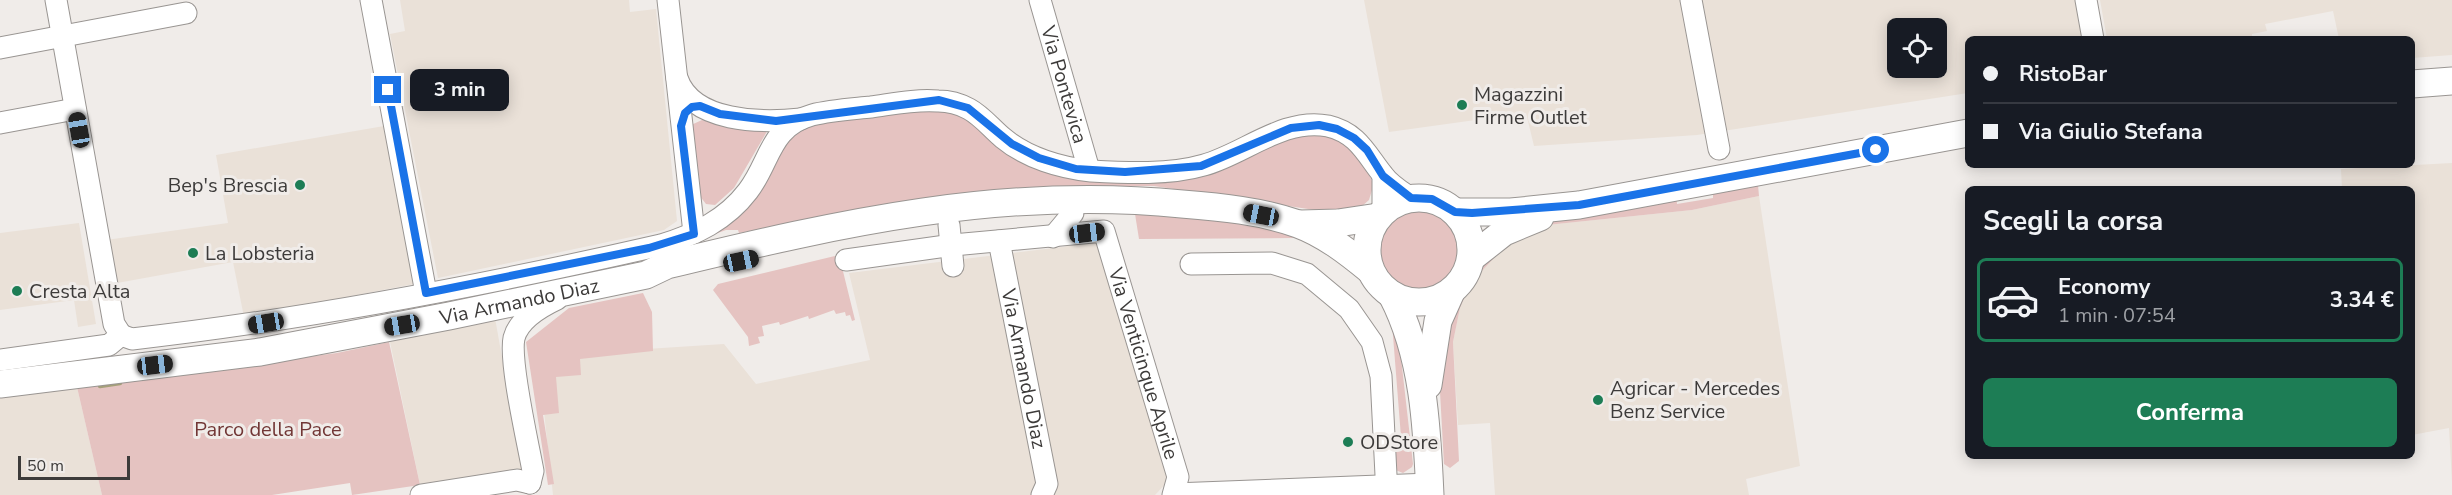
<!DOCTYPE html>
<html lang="it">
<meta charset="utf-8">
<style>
body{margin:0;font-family:"Nunito Sans",sans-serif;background:#20242c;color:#f1f3f6;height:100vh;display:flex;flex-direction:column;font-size:22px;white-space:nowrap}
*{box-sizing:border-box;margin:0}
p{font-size:20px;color:#9ea1a6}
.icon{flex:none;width:33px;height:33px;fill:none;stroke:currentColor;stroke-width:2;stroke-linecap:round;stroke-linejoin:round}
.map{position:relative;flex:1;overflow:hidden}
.details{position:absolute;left:1965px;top:186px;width:450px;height:273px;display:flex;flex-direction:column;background:#171b24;border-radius:9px;box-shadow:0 3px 15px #0003}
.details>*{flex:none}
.guide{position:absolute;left:1965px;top:36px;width:450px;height:132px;border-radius:9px;box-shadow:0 3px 15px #0003;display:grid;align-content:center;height:132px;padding:0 18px;background:#171b24}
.controls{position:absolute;left:1887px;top:18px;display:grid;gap:12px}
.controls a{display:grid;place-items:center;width:60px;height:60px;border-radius:9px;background:#171b24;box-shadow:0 3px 15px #0003;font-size:30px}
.scale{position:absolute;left:18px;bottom:15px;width:112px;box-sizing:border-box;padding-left:6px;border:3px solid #3d3b3a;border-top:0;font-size:16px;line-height:21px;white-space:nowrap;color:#3d3b3a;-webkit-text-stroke:4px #f0ece9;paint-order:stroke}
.end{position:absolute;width:27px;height:27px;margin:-14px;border:8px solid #1a73e8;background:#fff;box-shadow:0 0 0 3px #fff}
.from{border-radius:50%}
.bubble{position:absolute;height:42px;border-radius:9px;background:#171b24;box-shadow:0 3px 15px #0003;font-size:20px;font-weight:700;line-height:42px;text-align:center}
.car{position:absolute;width:18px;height:36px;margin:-18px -9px;border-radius:8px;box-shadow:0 0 4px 2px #0007;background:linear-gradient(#222 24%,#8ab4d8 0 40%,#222 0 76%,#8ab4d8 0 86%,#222 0)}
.guide b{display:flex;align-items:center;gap:21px;height:57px;font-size:22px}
.guide b+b{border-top:2px solid #363941}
.guide i{width:15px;height:15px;background:#f1f3f6}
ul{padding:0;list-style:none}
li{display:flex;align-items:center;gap:18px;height:84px;margin:0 12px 9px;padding:0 6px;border:3px solid transparent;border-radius:9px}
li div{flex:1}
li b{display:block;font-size:22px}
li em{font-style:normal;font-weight:700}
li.active{border-color:#1d7d55}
li>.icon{width:54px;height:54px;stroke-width:1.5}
h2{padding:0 18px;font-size:27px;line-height:72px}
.button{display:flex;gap:12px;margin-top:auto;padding:12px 18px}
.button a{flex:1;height:69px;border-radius:9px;background:#1d7d55;color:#fff;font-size:24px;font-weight:700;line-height:69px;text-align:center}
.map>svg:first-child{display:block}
.built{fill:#eae1d8;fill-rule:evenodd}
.green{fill:#e5c3c1}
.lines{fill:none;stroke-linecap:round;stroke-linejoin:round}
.stream{stroke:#a5a079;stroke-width:4.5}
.minor-casing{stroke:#999592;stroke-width:23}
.major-casing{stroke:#999592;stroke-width:29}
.minor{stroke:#fff;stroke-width:21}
.major{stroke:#fff;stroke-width:27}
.route{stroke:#1a73e8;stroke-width:8}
.poi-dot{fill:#1d7d55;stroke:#f0ece9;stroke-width:2}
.labels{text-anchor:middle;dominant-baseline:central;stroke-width:6;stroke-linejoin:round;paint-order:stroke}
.street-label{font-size:20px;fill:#3d3b3a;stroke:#f0ece9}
.poi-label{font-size:20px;fill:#3d3b3a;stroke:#f0ece9;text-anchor:start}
.park-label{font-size:20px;fill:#713635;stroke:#f0ece9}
</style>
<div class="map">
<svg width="2452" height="495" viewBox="0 0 2452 495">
<rect width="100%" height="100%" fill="#f0ece9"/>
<!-- built -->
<g class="built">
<path d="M400,0H629L630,12L656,9L677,221L664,230L438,278L390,34L405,31Z"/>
<path d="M1364,0H2075L2082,39H1968V93L1697,135L1534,146L1526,113L1389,132ZM1898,28H1936V68H1898Z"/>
<path d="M2100,0H2452V55L2412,58V39H2339L2333,11L2265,24L2267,31L2252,34V39H2107Z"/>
<path d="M384,126L414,284L244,317L233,262L117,283L106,240L228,223L216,155Z"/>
<path d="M2452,163V482L2449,428L2412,435V189H2342L2341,169Z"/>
<path d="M1759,196L1800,466L1746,479L1749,495H1495L1490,423L1458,425L1453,342L1460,308L1470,284L1488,263L1503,248L1547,225L1692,210Z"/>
<path d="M79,223L96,324L78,327L74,300L0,310V233Z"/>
<path d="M1104,238L1171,478L1155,495H553L538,356L724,344L756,384L870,360L849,273L1062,247Z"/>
<path d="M495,318L522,469L420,485L390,342Z"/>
<path d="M77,387L102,495H0V397Z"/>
</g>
<!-- green -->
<g class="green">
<path d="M933,107L968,117L1001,147L1146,176L1317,131L1346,143L1366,167L1372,181V190L1369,200L1361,207L1328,212L1154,186H1051L875,207L739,233L738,230H726L707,237L785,137L811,125Z"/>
<path d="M702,120L718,124L769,128L734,188L715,205L706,204L699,195L691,125Z"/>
<path d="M1758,185L1759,196L1692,210L1547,225L1503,248L1470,284L1460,308L1453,342L1459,461L1450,468L1444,464L1440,392L1443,344L1463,292L1480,261L1543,222L1676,194L1677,204L1713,198V192Z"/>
<circle cx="1419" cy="250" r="41"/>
<path d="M1135,214C1168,215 1269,220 1294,238L1139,239Z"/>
<path d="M839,255L855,320L852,321L850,315L846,316L845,312L836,314L834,310L809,319L808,316L780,325L779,322L762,326L764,336L758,337L760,343L749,346L748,337L713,290L718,284Z"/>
<path d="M643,293L652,312L653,351L580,359L581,375L556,377L559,413L543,415L554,484L548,485L526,342L569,308Z"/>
<path d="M1392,323L1401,358L1413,464L1412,467L1403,473L1393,469L1390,451L1401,437Z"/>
<path d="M389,342L420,485L352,495L350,483L272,495H102L77,387L337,353Z"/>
</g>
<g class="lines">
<!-- stream -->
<path class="stream" d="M100,386L120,383"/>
<!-- minor casing -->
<g class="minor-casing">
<g id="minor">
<path d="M56,0L114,324L121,335"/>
<path d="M371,0L426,293"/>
<path d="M668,0L694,233"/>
<path id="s1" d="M1040,0L1089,170"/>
<path d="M1691,0L1719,149"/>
<path d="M2086,0L2093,39"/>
<path d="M0,48L186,13"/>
<path d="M677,78C692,123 762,123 801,119"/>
<path d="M0,123L75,109"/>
<path d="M1383,212V176"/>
<path d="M949,225L953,266"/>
<path d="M1053,237L1073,213"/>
<path id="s2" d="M999,241L1047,484L1042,495"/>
<path id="s3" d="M846,260L953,245L1104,231L1178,477L1173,495"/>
<path d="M1191,264L1272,263L1307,274L1349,309L1372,342L1381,376L1387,495"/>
<path d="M121,335L132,339C309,319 486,285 661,245C695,235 726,220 748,191C771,161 769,127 812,115C831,110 852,109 871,107C893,104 916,99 938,101C948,101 960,104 969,109C982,116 992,129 1003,138C1027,158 1061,168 1091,171C1127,173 1170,175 1204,165C1244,154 1284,117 1328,126C1358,133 1366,154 1383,175C1390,185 1402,192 1411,198"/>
<path d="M0,360L109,345L121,335"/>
<path d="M530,483L533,471C528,443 509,362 514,338C519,319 540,307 557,299"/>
<path d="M1174,494L1430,484"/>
<path d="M421,495L517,480L530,483"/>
</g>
</g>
<!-- major casing -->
<g class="major-casing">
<g id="major">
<path d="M2412,84L2452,81"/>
<circle cx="1419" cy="250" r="52"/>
<path d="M1455,212H1511L1579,205L1968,133"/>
<path d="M1301,224L1338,223L1378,217"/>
<path d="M1471,258L1504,232L1540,217"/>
<path d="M1392,295C1424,356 1427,428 1430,495"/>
<path id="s4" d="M0,384L260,352L449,316L646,275L667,265C840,223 1003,186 1182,204C1220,207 1262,211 1298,224C1325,234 1348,252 1370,270"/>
<path d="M1428,385L1438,321L1451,292"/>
</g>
</g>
<!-- minor -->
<use href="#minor" class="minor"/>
<!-- major -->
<use href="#major" class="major"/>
</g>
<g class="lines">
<!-- route -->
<path class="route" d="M388,90L426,293L649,248L694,234L681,126L685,113L692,107L700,106L720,114L776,121L939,100L968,108L1012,144L1039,158L1076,169L1125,172L1201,166L1291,128L1319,125L1337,129L1354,138L1367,150L1383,176L1411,198L1432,199L1455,212L1472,213L1579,205L1876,150"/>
</g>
<!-- markers -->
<g class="poi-dot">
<circle cx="1462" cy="105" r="6"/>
<circle cx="300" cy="185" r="6"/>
<circle cx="193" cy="253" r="6"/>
<circle cx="17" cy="291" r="6"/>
<circle cx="1598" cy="400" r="6"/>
<circle cx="1348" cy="442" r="6"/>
</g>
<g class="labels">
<!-- street labels -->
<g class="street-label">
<text stroke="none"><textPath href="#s1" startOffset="88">Via Pontevica</textPath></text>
<text stroke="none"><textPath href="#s4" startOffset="526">Via Armando Diaz</textPath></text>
<text stroke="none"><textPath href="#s3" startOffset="398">Via Venticinque Aprile</textPath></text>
<text stroke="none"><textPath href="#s2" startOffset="130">Via Armando Diaz</textPath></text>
</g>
<!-- poi labels -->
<g class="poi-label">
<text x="1474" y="94">Magazzini<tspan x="1474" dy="23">Firme Outlet</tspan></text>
<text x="288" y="185" text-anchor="end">Bep's Brescia</text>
<text x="205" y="253">La Lobsteria</text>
<text x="29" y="291">Cresta Alta</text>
<text x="1610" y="388">Agricar - Mercedes<tspan x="1610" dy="23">Benz Service</tspan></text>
<text x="1360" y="442">ODStore</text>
</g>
<!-- park labels -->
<g class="park-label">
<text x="268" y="429">Parco della Pace</text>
</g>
</g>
</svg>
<div class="controls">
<a><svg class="icon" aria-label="locate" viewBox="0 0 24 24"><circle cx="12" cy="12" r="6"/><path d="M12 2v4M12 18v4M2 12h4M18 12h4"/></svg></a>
</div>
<div class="scale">50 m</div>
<i class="end from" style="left:1876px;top:150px"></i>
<i class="end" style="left:388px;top:90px"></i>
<div class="bubble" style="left:410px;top:69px;width:99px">3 min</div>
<i class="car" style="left:79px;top:130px;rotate:350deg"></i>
<i class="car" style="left:1261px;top:215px;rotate:281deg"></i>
<i class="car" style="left:1087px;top:233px;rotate:83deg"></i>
<i class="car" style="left:741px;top:261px;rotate:78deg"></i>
<i class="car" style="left:266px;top:323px;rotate:261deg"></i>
<i class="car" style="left:402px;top:325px;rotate:260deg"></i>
<i class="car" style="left:155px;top:365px;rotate:83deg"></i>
<div class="guide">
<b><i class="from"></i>RistoBar</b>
<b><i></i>Via Giulio Stefana</b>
</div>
<section class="details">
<h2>Scegli la corsa</h2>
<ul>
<li class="active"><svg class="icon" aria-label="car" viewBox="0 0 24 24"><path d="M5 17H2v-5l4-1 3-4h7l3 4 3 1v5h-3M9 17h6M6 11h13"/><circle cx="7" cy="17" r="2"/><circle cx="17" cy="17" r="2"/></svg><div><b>Economy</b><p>1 min · 07:54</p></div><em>3.34 €</em></li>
</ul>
<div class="button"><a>Conferma</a></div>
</section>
</div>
